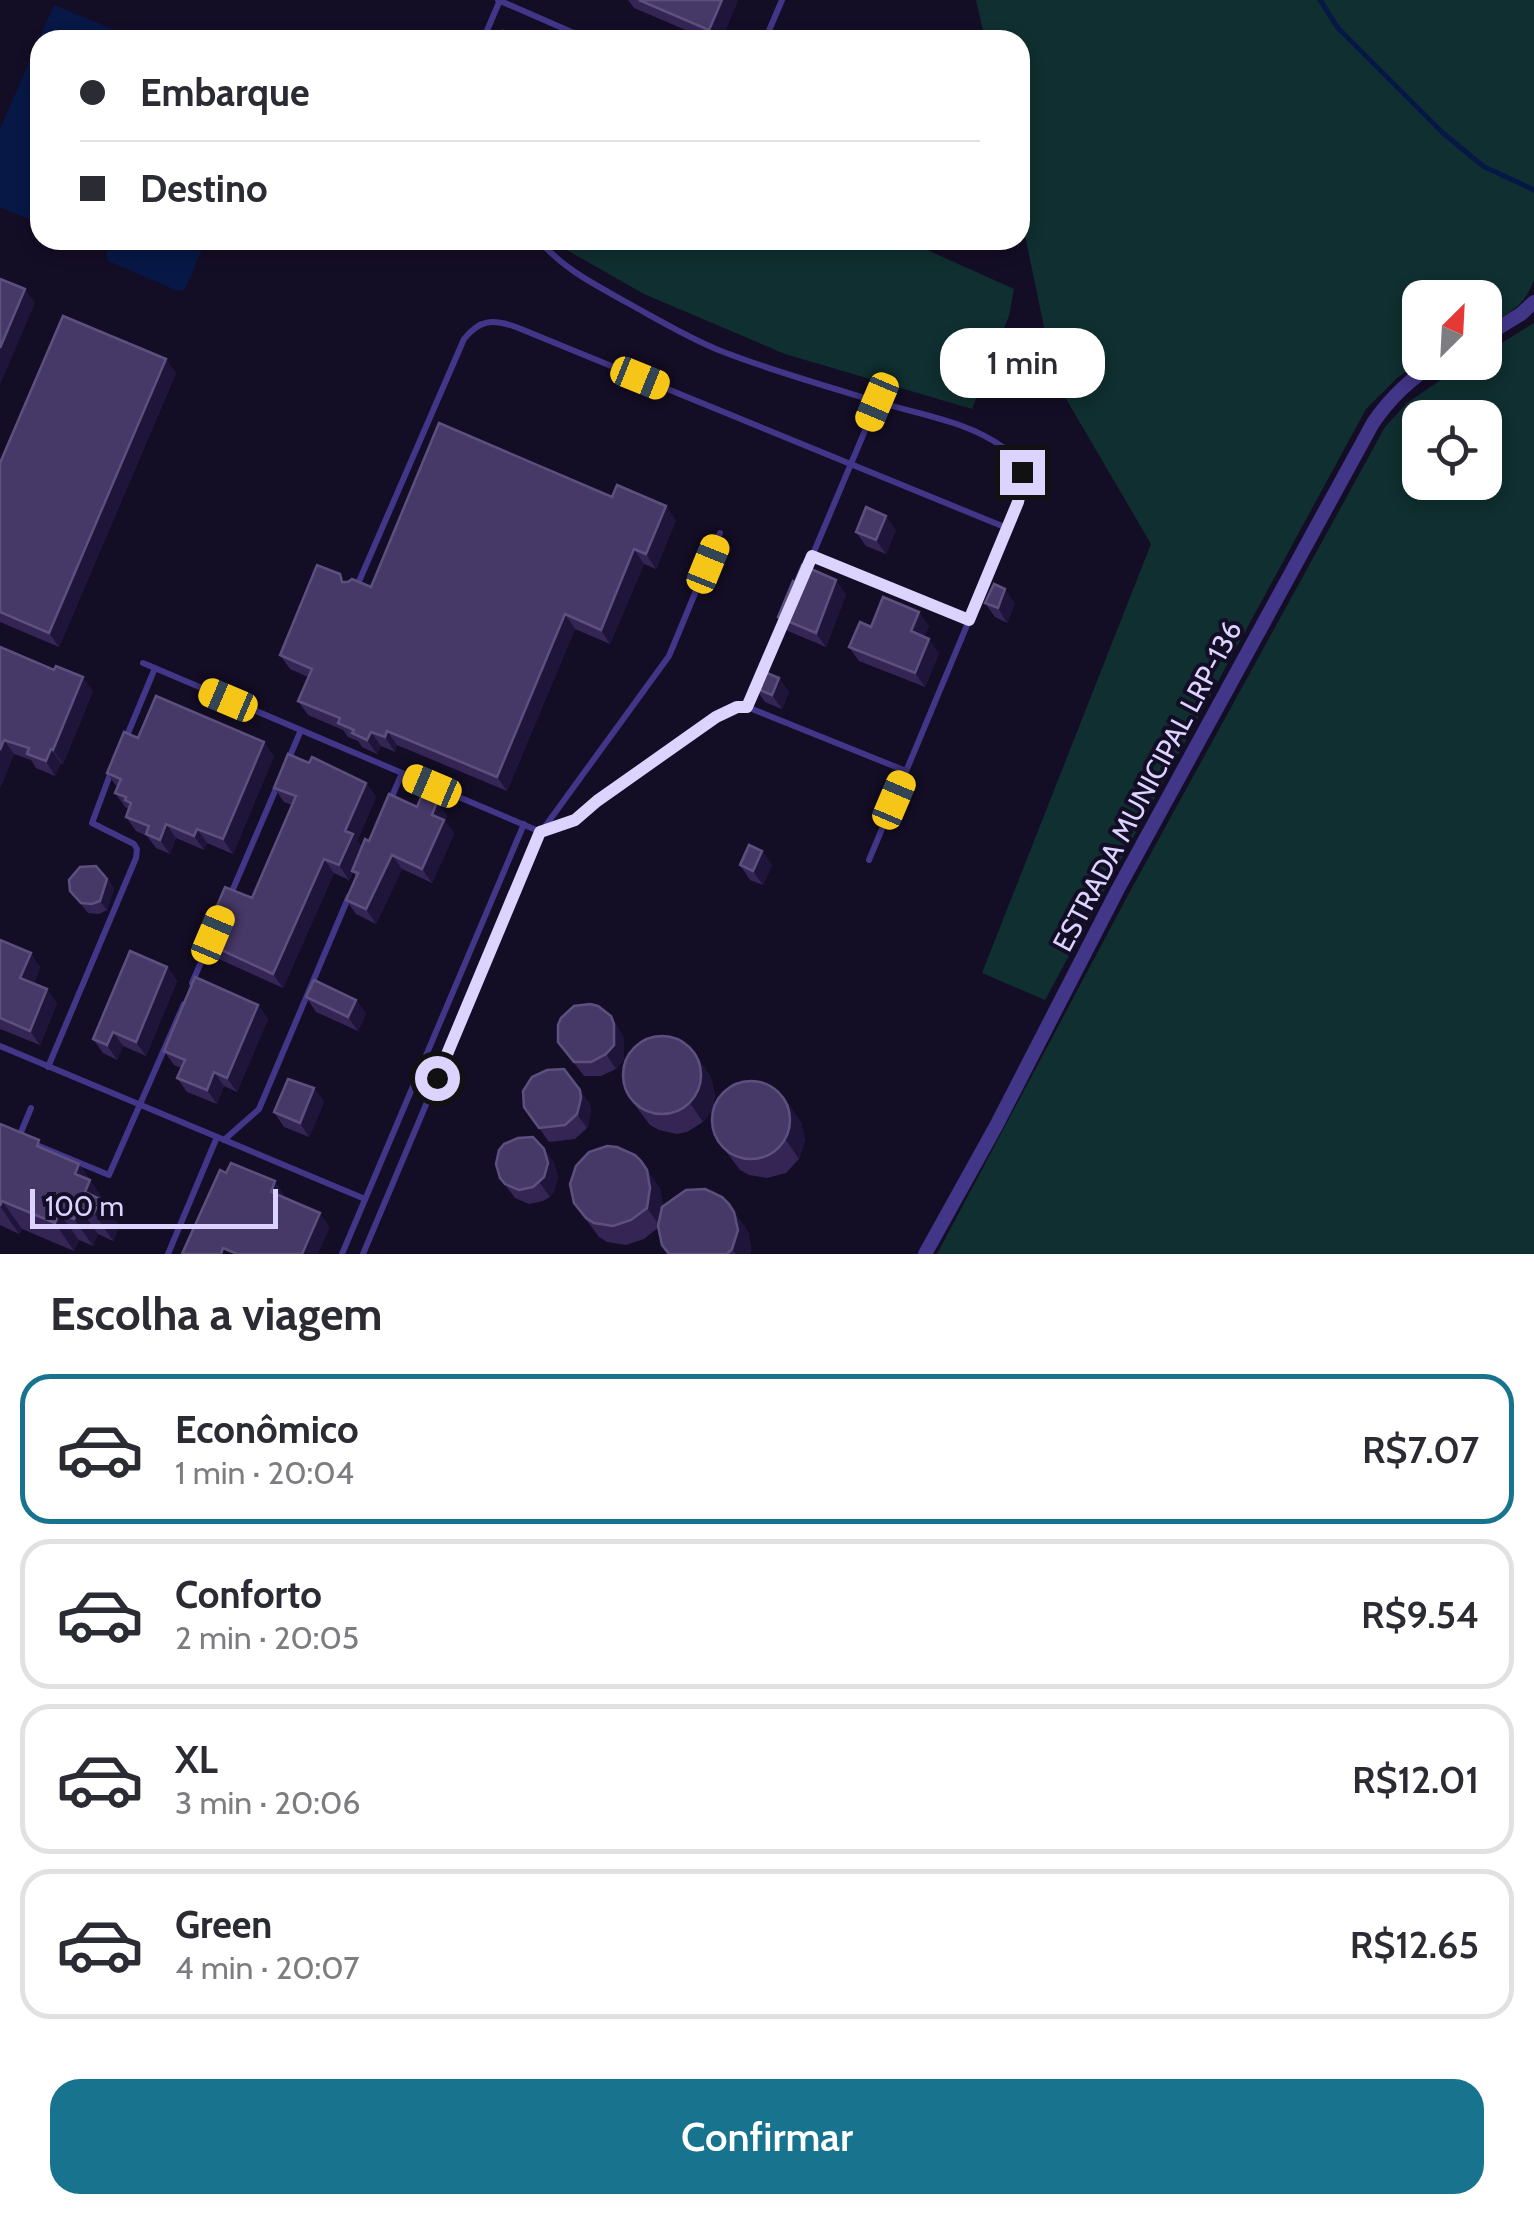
<!DOCTYPE html>
<html lang="pt">
<meta charset="utf-8">
<style>
body{margin:0;font-family:Cabin,sans-serif;background:#f2f2f3;color:#2b2b33;height:100vh;display:flex;flex-direction:column;font-size:38px;white-space:nowrap}
*{box-sizing:border-box;margin:0}
p{font-size:32px;color:#7c7c81}
.icon{flex:none;width:55px;height:55px;fill:none;stroke:currentColor;stroke-width:2;stroke-linecap:round;stroke-linejoin:round}
.map{position:relative;height:1254px;overflow:hidden}
.side{display:flex;flex-direction:column;background:#fff;flex:1}
.side>*{flex:none}
.hud{position:absolute;left:30px;top:30px;width:1000px;height:220px;border-radius:30px;box-shadow:0 5px 15px #0003;display:grid;align-content:center;height:220px;padding:0 50px;background:#fff}
.needle{width:65px;rotate:24deg}
.buttons{position:absolute;left:1402px;top:280px;display:grid;gap:20px}
.buttons a{display:grid;place-items:center;width:100px;height:100px;border-radius:20px;background:#fff;box-shadow:0 5px 15px #0003;font-size:50px}
.scale{position:absolute;left:30px;bottom:25px;width:248px;box-sizing:border-box;padding-left:10px;border:5px solid #dcd3ff;border-top:0;font-size:28px;line-height:35px;white-space:nowrap;color:#dcd3ff;-webkit-text-stroke:8px #140d26;paint-order:stroke}
.end{position:absolute;width:45px;height:45px;margin:-22px;border:12px solid #dcd3ff;background:#111;box-shadow:0 0 0 5px #111}
.from{border-radius:50%}
.bubble{position:absolute;height:70px;border-radius:30px;background:#fff;box-shadow:0 5px 15px #0003;font-size:32px;font-weight:600;line-height:70px;text-align:center}
.car{position:absolute;width:30px;height:60px;margin:-30px -15px;border-radius:12px;box-shadow:0 0 8px 2px #0007;background:linear-gradient(#f5c518 24%,#345 0 40%,#f5c518 0 76%,#345 0 86%,#f5c518 0)}
.hud b{display:flex;align-items:center;gap:35px;height:95px;font-size:38px}
.hud b+b{border-top:2px solid #e1e1e2}
.hud i{width:25px;height:25px;background:#2b2b33}
ul{padding:0;list-style:none}
li{display:flex;align-items:center;gap:30px;height:150px;margin:0 20px 15px;padding:0 30px;border:5px solid #e1e1e2;border-radius:30px}
li div{flex:1}
li b{display:block;font-size:38px}
li em{font-style:normal;font-weight:600}
li.selected{border-color:#18738e}
li>.icon{width:90px;height:90px;stroke-width:1.5}
h2{padding:0 50px;font-size:45px;line-height:120px}
.action{display:flex;gap:20px;margin-top:auto;padding:20px 50px}
.action a{flex:1;height:115px;border-radius:30px;background:#18738e;color:#fff;font-size:40px;font-weight:600;line-height:115px;text-align:center}
.map>svg:first-child{display:block}
.green{fill:#102f30;fill-rule:evenodd}
.water{fill:#071846}
.lines{fill:none;stroke-linecap:round;stroke-linejoin:round}
.stream{stroke:#071846;stroke-width:5}
.service{stroke:#413688;stroke-width:6}
.minor{stroke:#413688;stroke-width:14}
.wall{fill:#342555}
.shaded-wall{fill:#1f143a}
.building{fill:#463867;stroke:#5d507f;stroke-width:2.5}
.route{stroke:#dcd3ff;stroke-width:12}
.labels{text-anchor:middle;dominant-baseline:central;stroke-width:8;stroke-linejoin:round;paint-order:stroke}
.street-label{font-size:28px;fill:#dcd3ff;stroke:#140d26}
</style>
<div class="map">
<svg width="1534" height="1254" viewBox="0 0 1534 1254">
<rect width="100%" height="100%" fill="#140d26"/>
<!-- green -->
<g class="green">
<path d="M976,0H1534V280C1524,307 1510,313 1485,325V298H1420V362L1397,378L1366,409L1045,1000L982,973L1151,544L1055,380L1020,211V40H985Z"/>
<path d="M557,240H905L1014,289L1009,316L972,409L785,354L644,294L565,249Z"/>
<path d="M1534,323V1254H937L1128,895L1385,427L1407,403L1448,375L1469,363L1485,362V353ZM1420,418H1485V482H1420Z"/>
</g>
<!-- water -->
<g class="water">
<path d="M54,5L139,40H40V224L0,207V129Z"/>
<path d="M112,240H206L185,289L178,291L108,261L106,255Z"/>
</g>
<g class="lines">
<!-- stream -->
<path class="stream" d="M1320,0L1338,28L1443,133L1483,166L1534,190"/>
<!-- service -->
<g class="service">
<path d="M498,0L590,40"/>
<path d="M483,40L500,0"/>
<path d="M765,40L782,0"/>
<path d="M539,240C563,269 594,284 626,302C657,319 688,338 721,351C772,371 829,387 882,403C921,415 970,422 1004,448C1023,463 1025,480 1018,503L869,860"/>
<path d="M812,556L969,620"/>
<path d="M805,573L877,402"/>
<path d="M357,586L464,339C480,319 493,319 516,327L1007,528"/>
<path d="M143,663L541,832L575,820L597,801L716,717L737,707H747L906,771"/>
<path d="M747,707L786,617"/>
<path d="M126,738L155,668"/>
<path d="M287,763L301,730"/>
<path d="M390,801L402,773"/>
<path d="M230,896L278,784"/>
<path d="M192,983L209,944"/>
<path d="M0,1046L365,1199"/>
<path d="M48,1067L136,858L137,849L134,844L92,823L111,772"/>
<path d="M19,1137L31,1108"/>
<path d="M224,1140L259,1109L349,896"/>
<path d="M39,1146L109,1175L184,1004"/>
<path d="M168,1254L217,1137"/>
<path d="M342,1254L524,824"/>
<path d="M363,1254L541,832L669,656L720,533"/>
</g>
<!-- minor -->
<g class="minor">
<path d="M1485,336L1521,314L1534,302"/>
<path d="M925,1254L996,1126L1118,889L1373,423C1390,398 1411,378 1437,362"/>
</g>
</g>
<!-- wall -->
<g class="wall">
<path d="M628,0H738L721,40H709L634,8Z"/>
<path d="M176,373L59,647L0,622V463Z"/>
<path d="M612,497L676,520L656,569L644,564L610,644L575,629L507,791L397,745L395,752L381,746L377,754L362,747L358,741L348,737L343,730L308,715L298,701L308,677L290,669L280,655L345,582L371,587Z"/>
<path d="M896,530L886,554L866,546L856,532Z"/>
<path d="M846,594L826,647L788,631L778,617Z"/>
<path d="M985,603H1015L1007,623L995,617Z"/>
<path d="M929,626L924,637L939,653L925,687L859,661L849,647L871,627Z"/>
<path d="M0,647L93,691L63,764L61,763L55,776L36,768L31,760L14,754L0,788Z"/>
<path d="M779,678L789,692L782,709L765,702L755,688Z"/>
<path d="M138,738L274,756L233,854L207,843L204,850L176,838L170,854L156,848L147,836L136,831L126,817L129,809L125,807L115,793L117,787L107,773Z"/>
<path d="M309,763L366,783L376,797L357,841L362,847L417,807L437,802L447,816L445,821L454,834L432,883L402,869L376,924L356,914L346,900L356,877L353,872L349,880L334,873L283,988L212,956L202,941L252,898L292,805L284,802L274,788Z"/>
<path d="M762,851L772,865L763,885L750,880L740,865Z"/>
<path d="M107,879L114,888L107,910L99,914L88,913L70,891Z"/>
<path d="M0,940L40,967L34,983L57,1003L40,1045L0,1029Z"/>
<path d="M167,967L177,981L146,1056L123,1046L117,1060L103,1053L93,1039Z"/>
<path d="M306,997L356,1000L366,1014L358,1031L316,1012Z"/>
<path d="M258,1005L268,1019L237,1092L224,1086L217,1104L187,1092L177,1078L181,1068L174,1065L164,1051Z"/>
<path d="M611,1016L624,1038V1059L616,1069L601,1076H584L558,1042Z"/>
<path d="M711,1077L715,1096L712,1110L703,1122L687,1132L677,1134L659,1130L650,1125L625,1092Z"/>
<path d="M314,1088L324,1102L309,1137L284,1127L274,1112Z"/>
<path d="M590,1104L591,1112L587,1128L575,1139L549,1142L524,1107Z"/>
<path d="M801,1122L805,1141L799,1159L786,1173L767,1178L749,1175L740,1170L715,1137Z"/>
<path d="M0,1124L45,1149L79,1164L109,1208L108,1210L119,1226L113,1241L98,1234L93,1246L79,1240L74,1251L22,1229L19,1234L0,1225Z"/>
<path d="M544,1149L554,1163L558,1177L554,1192L550,1197L543,1201L529,1204L515,1198L500,1178Z"/>
<path d="M660,1188L663,1206L748,1231L751,1249L750,1254H668L659,1227L644,1239L626,1245L607,1242L599,1237L574,1203Z"/>
</g>
<!-- shaded-wall -->
<g class="shaded-wall">
<path d="M722,0H738L721,40H716L709,30Z"/>
<path d="M25,289L35,303L0,385V348Z"/>
<path d="M166,359L176,373L59,647L49,633Z"/>
<path d="M666,506L676,520L656,569L646,554Z"/>
<path d="M886,516L896,530L886,554L876,540Z"/>
<path d="M634,549L644,564L610,644L601,630Z"/>
<path d="M836,580L846,594L826,647L816,633Z"/>
<path d="M1005,589L1015,603L1007,623L998,608Z"/>
<path d="M919,612L929,626L921,646L911,631Z"/>
<path d="M565,614L575,629L507,791L497,777Z"/>
<path d="M929,639L939,653L925,687L915,673Z"/>
<path d="M83,677L93,691L63,764L53,750Z"/>
<path d="M779,678L789,692L782,709L772,695Z"/>
<path d="M387,731L397,745L395,752L385,737Z"/>
<path d="M371,732L381,746L377,754L367,740Z"/>
<path d="M4,740L14,754L0,788V750Z"/>
<path d="M264,742L274,756L233,854L223,839Z"/>
<path d="M51,749L61,763L55,776L46,761Z"/>
<path d="M366,783L376,797L357,841L362,848L349,880L339,865L345,831Z"/>
<path d="M437,802L447,816L445,821L454,834L432,883L422,869L432,815Z"/>
<path d="M166,824L176,838L170,854L160,840Z"/>
<path d="M197,829L207,843L204,850L194,836Z"/>
<path d="M762,851L772,865L763,885L753,871Z"/>
<path d="M392,855L402,869L376,924L366,909Z"/>
<path d="M324,859L334,873L283,988L273,974Z"/>
<path d="M107,879L114,888L107,910L100,901Z"/>
<path d="M31,953L40,967L30,992L20,978Z"/>
<path d="M167,967L177,981L146,1056L136,1042Z"/>
<path d="M47,989L57,1003L40,1045L30,1031Z"/>
<path d="M356,1000L366,1014L358,1031L348,1017Z"/>
<path d="M258,1005L268,1019L237,1092L227,1078Z"/>
<path d="M611,1016L624,1038V1059L616,1069L606,1054Z"/>
<path d="M113,1032L123,1046L117,1060L107,1045Z"/>
<path d="M693,1050L711,1077L715,1096L712,1110L703,1122L690,1103Z"/>
<path d="M214,1072L224,1086L217,1104L207,1090Z"/>
<path d="M314,1088L324,1102L309,1137L300,1123Z"/>
<path d="M580,1090L590,1104L591,1112L587,1128L577,1114Z"/>
<path d="M783,1095L801,1122L805,1141L799,1159L786,1140Z"/>
<path d="M544,1149L554,1163L558,1177L554,1192L550,1197L540,1183Z"/>
<path d="M641,1161L660,1188L663,1207L660,1226L647,1208Z"/>
<path d="M79,1164L109,1208L108,1210L119,1226L113,1241L94,1213L75,1174Z"/>
<path d="M275,1181L285,1196L281,1206L271,1192Z"/>
<path d="M2,1201L22,1229L19,1234L0,1206Z"/>
<path d="M729,1204L748,1231L751,1249L750,1254H736L732,1249Z"/>
<path d="M79,1207L98,1234L93,1246L74,1219Z"/>
<path d="M59,1213L79,1240L74,1251L55,1223Z"/>
<path d="M320,1213L330,1227L318,1254H302Z"/>
</g>
<!-- building -->
<g class="building">
<path d="M639,0H722L709,30Z"/>
<path d="M503,31L521,39V40H500Z"/>
<path d="M0,279L25,289L0,348Z"/>
<path d="M63,316L166,359L49,633L0,612V463Z"/>
<path d="M439,423L612,497L617,485L666,506L646,554L634,549L601,630L565,614L497,777L387,731L385,737L371,732L367,740L352,733L354,730L338,723L340,718L298,701L312,669L280,655L317,565L340,574L342,582H348L352,579L371,587Z"/>
<path d="M866,507L886,516L876,540L856,532Z"/>
<path d="M802,565L836,580L816,633L778,617L793,581L795,582Z"/>
<path d="M994,584L1005,589L998,608L985,603Z"/>
<path d="M883,597L919,612L911,631L929,639L915,673L849,647L860,622L871,627Z"/>
<path d="M0,647L54,670L56,666L83,677L53,750L51,749L46,761L27,754L29,748L4,740L0,750Z"/>
<path d="M762,671L779,678L772,695L755,688Z"/>
<path d="M156,696L264,742L223,839L197,829L194,836L166,824L160,840L146,834L149,826L126,817L131,803L125,800L126,797L115,793L121,779L107,773L124,732L138,738Z"/>
<path d="M288,754L309,763L312,757L366,783L345,831L353,834L339,865L324,859L273,974L202,941L225,887L252,898L296,796L274,788Z"/>
<path d="M389,794L417,807L422,795L437,802L432,815L444,820L422,869L392,855L366,909L346,900L358,873L352,871L365,839L369,841Z"/>
<path d="M749,845L762,851L753,871L740,865Z"/>
<path d="M96,866L107,879L100,901L92,904L81,903L70,891L69,880L80,867Z"/>
<path d="M0,940L31,953L20,978L47,989L30,1031L0,1018Z"/>
<path d="M130,951L167,967L136,1042L113,1032L107,1045L93,1039Z"/>
<path d="M195,977L258,1005L227,1078L214,1072L207,1090L177,1078L185,1060L164,1051Z"/>
<path d="M314,980L356,1000L348,1017L306,997Z"/>
<path d="M590,1004L598,1006L611,1016L614,1024V1045L606,1054L591,1062H574L558,1042V1025L561,1018L574,1006Z"/>
<circle cx="662" cy="1075" r="39"/>
<path d="M564,1069L580,1090L581,1098L577,1114L565,1125L539,1128L524,1107L523,1091L532,1077L547,1070Z"/>
<path d="M288,1079L314,1088L300,1123L274,1112Z"/>
<circle cx="751" cy="1120" r="39"/>
<path d="M0,1124L39,1140L37,1146L79,1164L75,1174L90,1180L85,1192L100,1199L94,1213L79,1207L74,1219L59,1213L55,1223L2,1201L0,1206Z"/>
<path d="M533,1137L544,1149L548,1163L544,1177L533,1187L519,1190L505,1184L500,1178L496,1164L499,1150L504,1144L518,1138Z"/>
<path d="M607,1146L617,1147L635,1155L641,1161L647,1170L650,1188L647,1208L631,1220L613,1226L594,1223L586,1218L574,1203L570,1184L576,1166L589,1152Z"/>
<path d="M231,1163L275,1181L271,1192L320,1213L302,1254H237L223,1248L221,1254H182L220,1170L226,1173Z"/>
<path d="M705,1189L722,1197L729,1204L734,1212L738,1230L732,1249L727,1254H669L662,1245L658,1226L662,1207L686,1190Z"/>
</g>
<g class="lines">
<!-- route -->
<path class="route" d="M437,1078L540,832L575,820L597,801L716,717L737,707H747L812,556L969,620L1018,502L1022,484V472"/>
</g>
<g class="labels">
<!-- street labels -->
<g class="street-label">
<text transform="translate(1147 786) rotate(-62)">ESTRADA MUNICIPAL LRP-136</text>
</g>
</g>
</svg>
<div class="buttons">
<a><svg class="needle" viewBox="-14 -14 28 28"><path d="M0-13l5 13h-10z" fill="#e53935"/><path d="M0 13l5-13h-10z" fill="#7c7c81"/></svg></a>
<a><svg class="icon" aria-label="locate" viewBox="0 0 24 24"><circle cx="12" cy="12" r="6"/><path d="M12 2v4M12 18v4M2 12h4M18 12h4"/></svg></a>
</div>
<div class="scale">100 m</div>
<i class="end from" style="left:437px;top:1078px"></i>
<i class="end" style="left:1022px;top:472px"></i>
<div class="bubble" style="left:940px;top:328px;width:165px">1 min</div>
<i class="car" style="left:640px;top:378px;rotate:112deg"></i>
<i class="car" style="left:877px;top:402px;rotate:203deg"></i>
<i class="car" style="left:708px;top:564px;rotate:22deg"></i>
<i class="car" style="left:228px;top:700px;rotate:293deg"></i>
<i class="car" style="left:432px;top:786px;rotate:293deg"></i>
<i class="car" style="left:894px;top:800px;rotate:23deg"></i>
<i class="car" style="left:213px;top:935px;rotate:23deg"></i>
<div class="hud">
<b><i class="from"></i>Embarque</b>
<b><i></i>Destino</b>
</div>
</div>
<section class="side">
<h2>Escolha a viagem</h2>
<ul>
<li class="selected"><svg class="icon" aria-label="car" viewBox="0 0 24 24"><path d="M5 17H2v-5l4-1 3-4h7l3 4 3 1v5h-3M9 17h6M6 11h13"/><circle cx="7" cy="17" r="2"/><circle cx="17" cy="17" r="2"/></svg><div><b>Econômico</b><p>1 min · 20:04</p></div><em>R$7.07</em></li>
<li><svg class="icon" aria-label="car" viewBox="0 0 24 24"><path d="M5 17H2v-5l4-1 3-4h7l3 4 3 1v5h-3M9 17h6M6 11h13"/><circle cx="7" cy="17" r="2"/><circle cx="17" cy="17" r="2"/></svg><div><b>Conforto</b><p>2 min · 20:05</p></div><em>R$9.54</em></li>
<li><svg class="icon" aria-label="car" viewBox="0 0 24 24"><path d="M5 17H2v-5l4-1 3-4h7l3 4 3 1v5h-3M9 17h6M6 11h13"/><circle cx="7" cy="17" r="2"/><circle cx="17" cy="17" r="2"/></svg><div><b>XL</b><p>3 min · 20:06</p></div><em>R$12.01</em></li>
<li><svg class="icon" aria-label="car" viewBox="0 0 24 24"><path d="M5 17H2v-5l4-1 3-4h7l3 4 3 1v5h-3M9 17h6M6 11h13"/><circle cx="7" cy="17" r="2"/><circle cx="17" cy="17" r="2"/></svg><div><b>Green</b><p>4 min · 20:07</p></div><em>R$12.65</em></li>
</ul>
<div class="action"><a>Confirmar</a></div>
</section>
